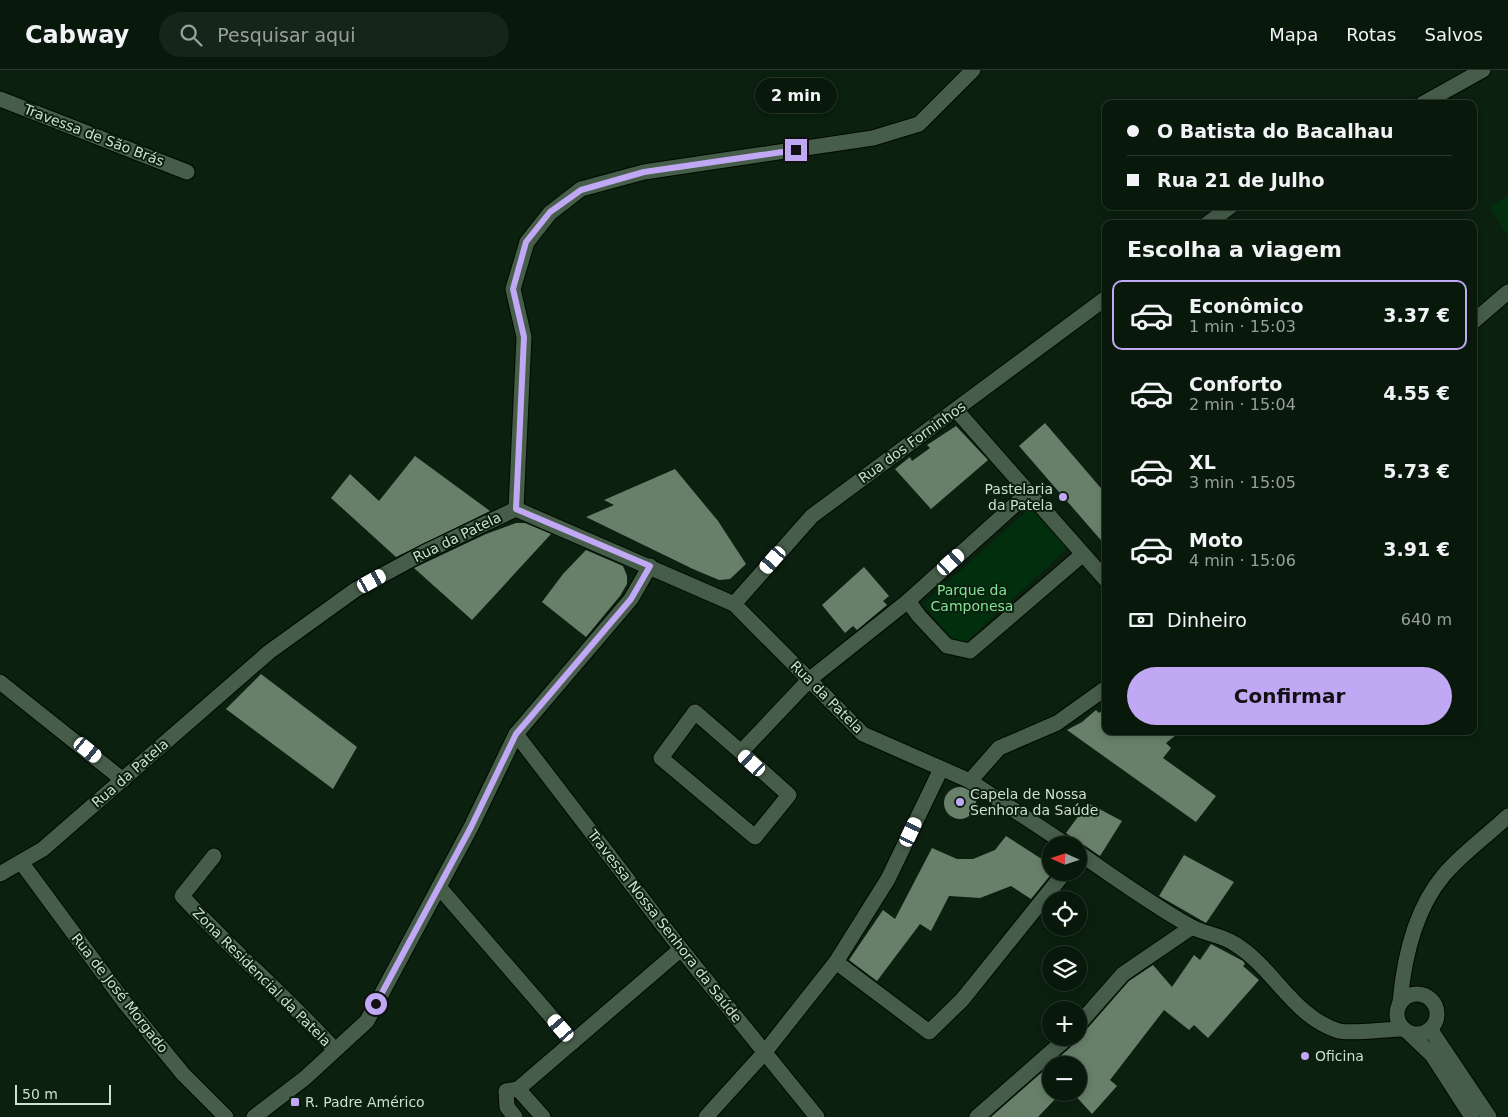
<!DOCTYPE html>
<html lang="pt">
<meta charset="utf-8">
<style>
body{margin:0;font-family:"DejaVu Sans",sans-serif;background:#162519;color:#f1f3f6;height:100vh;display:flex;flex-direction:column;font-size:19px;white-space:nowrap}
*{box-sizing:border-box;margin:0}
p{font-size:16px;color:#98a09d}
.icon{flex:none;width:28px;height:28px;fill:none;stroke:currentColor;stroke-width:2;stroke-linecap:round;stroke-linejoin:round}
.map{position:relative;flex:1;overflow:hidden}
.panel{position:absolute;left:1102px;top:150px;width:375px;height:515px;display:flex;flex-direction:column;background:#08180b;border-radius:10px;box-shadow:0 2px 8px #0003,0 0 0 1px #29372c}
.panel>*{flex:none}
.guide{position:absolute;left:1102px;top:30px;width:375px;height:110px;border-radius:10px;box-shadow:0 2px 8px #0003,0 0 0 1px #29372c;display:grid;align-content:center;height:110px;padding:0 25px;background:#08180b}
.needle{width:32px;rotate:273deg}
.buttons{position:absolute;left:1042px;top:766px;display:grid;gap:10px}
.buttons a{display:grid;place-items:center;width:45px;height:45px;border-radius:50%;background:#08180b;box-shadow:0 2px 8px #0003,0 0 0 1px #29372c;font-size:25px}
.scale{position:absolute;left:15px;bottom:12px;width:96px;box-sizing:border-box;padding-left:5px;border:2px solid #d1ded2;border-top:0;font-size:14px;line-height:18px;white-space:nowrap;color:#d1ded2;-webkit-text-stroke:4px #0b200f;paint-order:stroke}
.end{position:absolute;width:22px;height:22px;margin:-11px;border:6px solid #c0a8f4;background:#111;box-shadow:0 0 0 2px #111}
.from{border-radius:50%}
.bubble{position:absolute;height:35px;border-radius:18px;background:#08180b;box-shadow:0 2px 8px #0003,0 0 0 1px #29372c;font-size:16px;font-weight:700;line-height:35px;text-align:center}
.car{position:absolute;width:15px;height:30px;margin:-15px -8px;border-radius:6px;box-shadow:0 0 4px 1px #0007;background:linear-gradient(#fff 24%,#345 0 40%,#fff 0 76%,#345 0 86%,#fff 0)}
.guide b{display:flex;align-items:center;gap:18px;height:48px;font-size:19px}
.guide b+b{border-top:1px solid #29372c}
.guide i{width:12px;height:12px;background:#f1f3f6}
ul{padding:0;list-style:none}
li{display:flex;align-items:center;gap:15px;height:70px;margin:0 10px 8px;padding:0 15px;border:2px solid transparent;border-radius:10px}
li div{flex:1}
li b{display:block;font-size:19px}
li em{font-style:normal;font-weight:700}
li.on{border-color:#c0a8f4}
li>.icon{width:45px;height:45px;stroke-width:1.5}
h2{padding:0 25px;font-size:22px;line-height:60px}
.pay{display:flex;align-items:center;gap:12px;height:55px;padding:0 25px;font-size:19px}
.pay p{margin-inline-start:auto}
.action{display:flex;gap:10px;margin-top:auto;padding:10px 25px}
.action a{flex:1;height:58px;border-radius:30px;background:#c0a8f4;color:#111;font-size:20px;font-weight:700;line-height:58px;text-align:center}
header{display:flex;align-items:center;gap:30px;box-sizing:border-box;height:70px;padding:0 25px;background:#08180b;border-bottom:1px solid #29372c}
header strong{font-size:24px}
nav{display:flex;gap:28px;margin-inline-start:auto;font-size:18px}
.search{width:350px;height:45px;background:#162519;display:flex;align-items:center;gap:12px;box-sizing:border-box;padding:0 18px;border-radius:28px;color:#98a09d;font-size:19px}
.map>svg:first-child{display:block}
.green{fill:#012f0e}
.building{fill:#68806a}
.lines{fill:none;stroke-linecap:round;stroke-linejoin:round}
.minor-casing{stroke:#000900;stroke-width:17}
.minor{stroke:#465d49;stroke-width:15}
.route{stroke:#c0a8f4;stroke-width:6}
.poi-dot{fill:#c0a8f4;stroke:#0b200f;stroke-width:2}
.labels{text-anchor:middle;dominant-baseline:central;stroke-width:4;stroke-linejoin:round;paint-order:stroke}
.street-label{font-size:14px;fill:#d1ded2;stroke:#0b200f}
.poi-label{font-size:14px;fill:#d1ded2;stroke:#0b200f;text-anchor:start}
.park-label{font-size:14px;fill:#84e294;stroke:#0b200f}
</style>
<header>
<strong>Cabway</strong>
<div class="search"><svg class="icon" aria-label="search" viewBox="0 0 24 24"><circle cx="10" cy="10" r="6"/><path d="M15 15l6 6"/></svg>Pesquisar aqui</div>
<nav><a>Mapa</a><a>Rotas</a><a>Salvos</a></nav>
</header>
<div class="map">
<svg width="1508" height="1047" viewBox="0 0 1508 1047">
<rect width="100%" height="100%" fill="#0b200f"/>
<!-- green -->
<g class="green">
<path d="M1508,126V167L1490,137Z"/>
<path d="M1037,432L1073,473L966,572H954L923,534Z"/>
</g>
<!-- building -->
<g class="building">
<path d="M1045,353L1106,424V476L1019,376Z"/>
<path d="M956,356L988,390L931,439L895,399L910,387L912,391L930,378L927,375Z"/>
<path d="M415,386L490,441L396,487L331,428L350,404L379,431Z"/>
<path d="M675,399L718,451L746,494L730,509L719,510L693,499L586,447L614,435L604,430Z"/>
<path d="M516,453H525L551,464L472,550L414,498L486,464Z"/>
<path d="M586,480L623,496L627,506V514L620,526L586,567L542,532L563,504Z"/>
<path d="M864,497L889,526L883,531L887,535L857,560L853,556L845,563L822,535Z"/>
<path d="M261,604L357,677L333,719L226,639Z"/>
<path d="M1106,637V661H1181L1166,673L1171,678L1163,688L1216,726L1196,752L1067,660L1082,652L1096,640L1099,643Z"/>
<circle cx="960" cy="733" r="16"/>
<path d="M1088,733L1122,751L1100,786L1084,775L1076,774L1073,768L1066,763Z"/>
<path d="M1006,766L1051,795L1053,802L1031,829L1011,816L980,828L949,826L931,861L920,854L877,911L849,890L883,840L895,849L932,778L957,789H973L995,780Z"/>
<path d="M1184,785L1234,812L1206,853L1159,826Z"/>
<path d="M1211,874L1243,891L1245,894L1243,896L1259,910L1208,968L1194,955L1189,960L1164,940L1110,1010L1117,1016L1092,1044L1072,1022H1079V995H1051V1022H1062L1038,1047H991L1073,975L1076,968L1086,960L1129,911L1153,895L1172,917L1194,885L1200,890Z"/>
</g>
<g class="lines">
<!-- minor casing -->
<g class="minor-casing">
<g id="minor">
<path d="M0,29L187,102"/>
<path d="M1422,34L1483,0"/>
<path d="M1207,154L1231,136"/>
<path d="M1474,251L1508,222"/>
<path d="M956,340L1106,510"/>
<path d="M516,439L524,267L513,219L527,172L550,143L581,119L644,102L873,68L919,54L973,0"/>
<path d="M908,531L919,546L947,576L970,581L1083,484"/>
<path d="M734,534L812,446L1106,228"/>
<path d="M0,612L123,710"/>
<path d="M516,664L681,879L817,1047"/>
<path d="M741,682L789,725L755,767L661,688L695,642L741,682L810,609L908,531L1029,422"/>
<path d="M970,711L999,678L1057,653L1106,618"/>
<path d="M1079,783C1115,808 1151,834 1190,856C1204,864 1222,865 1235,874C1274,898 1293,947 1339,961C1351,964 1388,959 1403,959"/>
<path d="M214,786L182,826C231,880 286,926 335,980"/>
<path d="M21,792L125,933L183,1004L226,1047"/>
<path d="M0,804L43,779L269,582L355,520L425,482L516,439L734,534L863,664L970,711L1067,775"/>
<path d="M439,817L573,972"/>
<path d="M836,892L929,962L962,930L1065,802"/>
<circle cx="1417" cy="944" r="20"/>
<path d="M1400,932C1404,888 1414,841 1443,806C1461,784 1487,766 1508,746"/>
<path d="M1079,954L1123,904L1192,857"/>
<path d="M1430,959L1489,1047"/>
<path d="M1409,963L1432,985L1472,1047"/>
<path d="M254,1047L305,1008L367,951L471,757L516,664L631,529L650,496"/>
<path d="M515,1047L507,1037L506,1021L518,1019"/>
<path d="M543,1047L518,1019L681,879"/>
<path d="M706,1047L764,983L836,892L888,809L941,699"/>
<path d="M977,1047L1067,968"/>
</g>
</g>
<!-- minor -->
<use href="#minor" class="minor"/>
</g>
<g class="lines">
<!-- route -->
<path class="route" d="M376,934L471,757L516,664L631,529L650,496L516,439L524,267L513,219L526,172L550,142L581,120L644,102L796,80"/>
</g>
<!-- markers -->
<g class="poi-dot">
<circle cx="1063" cy="427" r="5"/>
<circle cx="960" cy="732" r="5"/>
<circle cx="1305" cy="986" r="5"/>
<rect x="290" y="1027" width="10" height="10" rx="2.5"/>
</g>
<g class="labels">
<!-- street labels -->
<g class="street-label">
<text transform="translate(94 65) rotate(21)">Travessa de São Brás</text>
<text transform="translate(912 372) rotate(-36)">Rua dos Forninhos</text>
<text transform="translate(457 467) rotate(-26)">Rua da Patela</text>
<text transform="translate(827 627) rotate(45)">Rua da Patela</text>
<text transform="translate(130 703) rotate(-41)">Rua da Patela</text>
<text transform="translate(665 856) rotate(52)">Travessa Nossa Senhora da Saúde</text>
<text transform="translate(262 907) rotate(45)">Zona Residencial da Patela</text>
<text transform="translate(120 923) rotate(52)">Rua de José Morgado</text>
</g>
<!-- poi labels -->
<g class="poi-label">
<text x="1053" y="419" text-anchor="end">Pastelaria<tspan x="1053" dy="16">da Patela</tspan></text>
<text x="970" y="724">Capela de Nossa<tspan x="970" dy="16">Senhora da Saúde</tspan></text>
<text x="1315" y="986">Oficina</text>
<text x="305" y="1032">R. Padre Américo</text>
</g>
<!-- park labels -->
<g class="park-label">
<text x="972" y="520">Parque da<tspan x="972" dy="16">Camponesa</tspan></text>
</g>
</g>
</svg>
<div class="buttons">
<a><svg class="needle" viewBox="-14 -14 28 28"><path d="M0-13l5 13h-10z" fill="#e53935"/><path d="M0 13l5-13h-10z" fill="#98a09d"/></svg></a>
<a><svg class="icon" aria-label="locate" viewBox="0 0 24 24"><circle cx="12" cy="12" r="6"/><path d="M12 2v4M12 18v4M2 12h4M18 12h4"/></svg></a>
<a><svg class="icon" aria-label="layers" viewBox="0 0 24 24"><path d="M12 4l9 5-9 5-9-5zM3 14l9 5 9-5"/></svg></a>
<a>+</a>
<a>−</a>
</div>
<div class="scale">50 m</div>
<i class="end from" style="left:376px;top:934px"></i>
<i class="end" style="left:796px;top:80px"></i>
<div class="bubble" style="left:755px;top:8px;width:82px">2 min</div>
<i class="car" style="left:773px;top:490px;rotate:221deg"></i>
<i class="car" style="left:951px;top:492px;rotate:48deg"></i>
<i class="car" style="left:372px;top:511px;rotate:61deg"></i>
<i class="car" style="left:88px;top:680px;rotate:129deg"></i>
<i class="car" style="left:752px;top:693px;rotate:312deg"></i>
<i class="car" style="left:911px;top:762px;rotate:25deg"></i>
<i class="car" style="left:561px;top:958px;rotate:319deg"></i>
<div class="guide">
<b><i class="from"></i>O Batista do Bacalhau</b>
<b><i></i>Rua 21 de Julho</b>
</div>
<section class="panel">
<h2>Escolha a viagem</h2>
<ul>
<li class="on"><svg class="icon" aria-label="car" viewBox="0 0 24 24"><path d="M5 17H2v-5l4-1 3-4h7l3 4 3 1v5h-3M9 17h6M6 11h13"/><circle cx="7" cy="17" r="2"/><circle cx="17" cy="17" r="2"/></svg><div><b>Econômico</b><p>1 min · 15:03</p></div><em>3.37 €</em></li>
<li><svg class="icon" aria-label="car" viewBox="0 0 24 24"><path d="M5 17H2v-5l4-1 3-4h7l3 4 3 1v5h-3M9 17h6M6 11h13"/><circle cx="7" cy="17" r="2"/><circle cx="17" cy="17" r="2"/></svg><div><b>Conforto</b><p>2 min · 15:04</p></div><em>4.55 €</em></li>
<li><svg class="icon" aria-label="car" viewBox="0 0 24 24"><path d="M5 17H2v-5l4-1 3-4h7l3 4 3 1v5h-3M9 17h6M6 11h13"/><circle cx="7" cy="17" r="2"/><circle cx="17" cy="17" r="2"/></svg><div><b>XL</b><p>3 min · 15:05</p></div><em>5.73 €</em></li>
<li><svg class="icon" aria-label="car" viewBox="0 0 24 24"><path d="M5 17H2v-5l4-1 3-4h7l3 4 3 1v5h-3M9 17h6M6 11h13"/><circle cx="7" cy="17" r="2"/><circle cx="17" cy="17" r="2"/></svg><div><b>Moto</b><p>4 min · 15:06</p></div><em>3.91 €</em></li>
</ul>
<div class="pay"><svg class="icon" aria-label="cash" viewBox="0 0 24 24"><path d="M3 7h18v10H3z"/><circle cx="12" cy="12" r="2"/></svg>Dinheiro<p>640 m</p></div>
<div class="action"><a>Confirmar</a></div>
</section>
</div>
